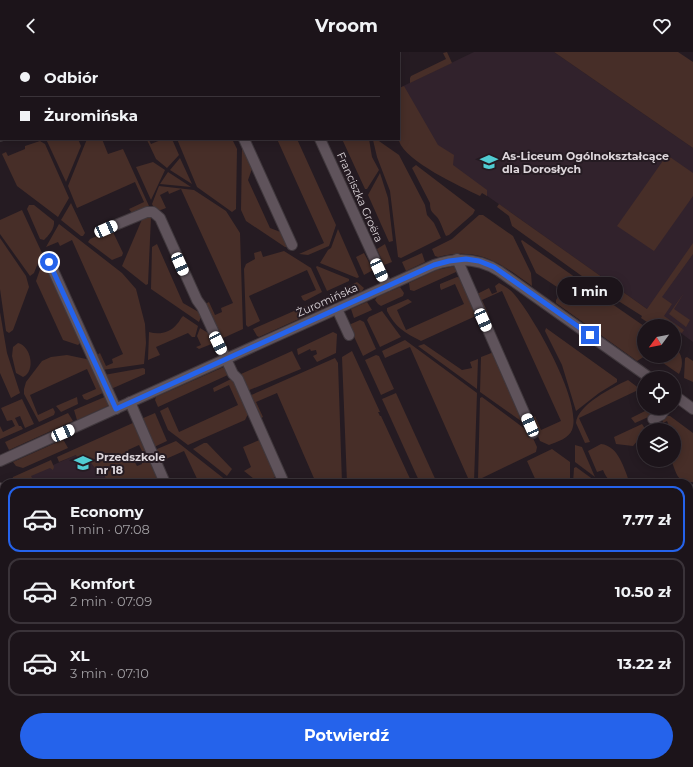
<!DOCTYPE html>
<html lang="pl">
<meta charset="utf-8">
<style>
body{margin:0;font-family:Montserrat,sans-serif;background:#251d23;color:#f1f3f6;height:100vh;display:flex;flex-direction:column;font-size:15px;white-space:nowrap}
*{box-sizing:border-box;margin:0}
p{font-size:13px;color:#a09ea2}
.icon{flex:none;width:22px;height:22px;fill:none;stroke:currentColor;stroke-width:2;stroke-linecap:round;stroke-linejoin:round}
.map{position:relative;flex:1;overflow:hidden}
.drawer{position:absolute;left:0px;top:427px;width:693px;height:288px;display:flex;flex-direction:column;background:#1c141a;border-radius:12px 12px 0 0;box-shadow:0 2px 10px #0003,0 0 0 1px #3a3339}
.drawer>*{flex:none}
.top-card{position:absolute;left:0px;top:0px;width:400px;height:88px;box-shadow:0 2px 10px #0003,0 0 0 1px #3a3339;display:grid;align-content:center;height:88px;padding:0 20px;background:#1c141a}
.needle{width:26px;rotate:238deg}
.tools{position:absolute;left:637px;top:267px;display:grid;gap:8px}
.tools a{display:grid;place-items:center;width:44px;height:44px;border-radius:50%;background:#1c141a;box-shadow:0 2px 10px #0003,0 0 0 1px #3a3339;font-size:20px}
.end{position:absolute;width:18px;height:18px;margin:-9px;border:5px solid #2563eb;background:#fff;box-shadow:0 0 0 2px #fff}
.from{border-radius:50%}
.bubble{position:absolute;height:28px;border-radius:14px;background:#1c141a;box-shadow:0 2px 10px #0003,0 0 0 1px #3a3339;font-size:13px;font-weight:700;line-height:28px;text-align:center}
.car{position:absolute;width:12px;height:24px;margin:-12px -6px;border-radius:5px;box-shadow:0 0 3px 1px #0007;background:linear-gradient(#fff 24%,#345 0 40%,#fff 0 76%,#345 0 86%,#fff 0)}
.top-card b{display:flex;align-items:center;gap:14px;height:38px;font-size:15px}
.top-card b+b{border-top:1px solid #3a3339}
.top-card i{width:10px;height:10px;background:#f1f3f6}
ul{padding:7px 0 0;list-style:none}
li{display:flex;align-items:center;gap:12px;height:66px;margin:0 8px 6px;padding:0 12px;border:2px solid #3a3339;border-radius:12px}
li div{flex:1}
li b{display:block;font-size:15px}
li em{font-style:normal;font-weight:700}
li.current{border-color:#2563eb}
li>.icon{width:36px;height:36px;stroke-width:1.5}
.action{display:flex;gap:8px;margin-top:auto;padding:8px 20px}
.action a{flex:1;height:46px;border-radius:24px;background:#2563eb;color:#fff;font-size:16px;font-weight:700;line-height:46px;text-align:center}
header{display:flex;justify-content:space-between;align-items:center;height:52px;padding:0 20px;background:#1c141a;font-size:18px;font-weight:700}
.map>svg:first-child{display:block}
.built{fill:#31222c}
.green{fill:#472e28}
.lines{fill:none;stroke-linecap:round;stroke-linejoin:round}
.street-casing{stroke:#40383d;stroke-width:12}
.secondary-casing{stroke:#40383d;stroke-width:12}
.street{stroke:#5f535b;stroke-width:10}
.secondary{stroke:#5f535b;stroke-width:10}
.route{stroke:#2563eb;stroke-width:5}
.labels{text-anchor:middle;dominant-baseline:central;stroke-width:4;stroke-linejoin:round;paint-order:stroke}
.poi-label{font-size:11px;font-weight:bold;fill:#ded7dc;stroke:#251b22;text-anchor:start}
.street-label{font-size:11px;fill:#ded7dc;stroke:#251b22}
</style>
<header><svg class="icon" aria-label="back" viewBox="0 0 24 24"><path d="M15 5l-7 7 7 7"/></svg>Vroom<svg class="icon" aria-label="heart" viewBox="0 0 24 24"><path d="M12 20l-8-8c-3-5 5-10 8-4 3-6 11-1 8 4z"/></svg></header>
<div class="map">
<svg width="693" height="715" viewBox="0 0 693 715">
<rect width="100%" height="100%" fill="#251b22"/>
<!-- built -->
<g class="built">
<path d="M474,0H554L693,96V290L674,276V274L647,257L428,102L399,36Z"/>
<path d="M101,392L119,431H12Z"/>
<path d="M0,482L4,491V711H104L106,715H0Z"/>
</g>
<!-- green -->
<g class="green">
<path d="M447,0L452,11L410,31V26L411,24L446,7L443,1Z"/>
<path d="M554,0H678L693,10V96Z"/>
<path d="M404,34L438,93L454,103L453,113L487,138V144L482,141L480,144C460,134 406,110 399,89C396,79 399,49 399,36Z"/>
<path d="M46,87H78L81,94L66,130Z"/>
<path d="M87,87H102L108,102L123,97L149,154L148,155L132,161L129,157L144,150L135,130L77,156L68,134Z"/>
<path d="M163,87H172L179,103L167,116L156,107L147,88H149L151,92Z"/>
<path d="M177,87H232L237,97L236,157L232,160L197,135Z"/>
<path d="M277,87H297L336,173L329,194L308,203L299,202L324,191Z"/>
<path d="M342,87H369L372,105L379,118L367,137H365Z"/>
<path d="M376,87L399,103L425,153L427,163L434,171L441,186L401,206L398,205L390,139L377,105L373,88Z"/>
<path d="M40,89L45,92L69,146L58,165L17,134L2,102L6,100L8,104L25,97V94Z"/>
<path d="M244,93L253,114L248,128L270,176L283,181L288,195H285L246,169L241,158L242,94Z"/>
<path d="M667,103L693,121V144L654,199L617,174Z"/>
<path d="M180,106L192,132L170,118Z"/>
<path d="M153,110L165,118L151,148L136,115Z"/>
<path d="M416,113L475,158L473,162L449,183L446,184C443,178 441,170 437,165C432,160 430,159 430,151L412,116Z"/>
<path d="M168,120L191,135L160,132Z"/>
<path d="M380,121L388,146L393,189L389,190L368,143Z"/>
<path d="M159,134L194,138L226,159L240,181L243,277L221,287L205,252L209,250L215,263L222,260L221,256L233,251L181,137L169,142L168,139L160,143L166,156L158,159L155,158L152,152Z"/>
<path d="M71,151L85,181L83,184H81L61,168Z"/>
<path d="M499,152L647,257L693,191V202L662,245L672,252L664,264L684,278L682,281L680,280L674,284V274H653L641,266L642,264L609,243L610,242L595,231L593,232L512,174L509,164L497,155Z"/>
<path d="M29,153H34L54,169C55,177 48,184 44,188L40,187L27,157Z"/>
<path d="M22,158L42,201L34,221L30,224L0,182V168Z"/>
<path d="M479,163H483L513,184L531,221L532,234C501,212 479,194 438,205L435,204L432,197L452,187Z"/>
<path d="M143,165H151L148,232L146,233L122,214Z"/>
<path d="M59,172L122,221L136,237L145,272L146,291L144,312L102,318L96,305L97,303L100,301L106,314L113,311L112,307L123,302L72,188L60,194L58,190L46,195Z"/>
<path d="M338,177L359,225L357,226L320,211L328,198L331,196Z"/>
<path d="M112,178L123,201L122,204L112,208L88,190L90,187Z"/>
<path d="M0,186L26,224L29,235L13,278L9,281L6,279L0,237Z"/>
<path d="M522,188L589,235V238L587,239H563L536,221L521,189Z"/>
<path d="M157,192L183,251L202,262L199,270L151,237L152,195Z"/>
<path d="M385,192L392,210L384,213L377,197Z"/>
<path d="M261,199L263,205L284,199L311,216L322,240L305,249L303,248L301,244L316,238L307,218L249,244L260,269L248,275L246,273L244,217L246,212L255,207L254,201Z"/>
<path d="M364,201L373,218L364,223L356,205Z"/>
<path d="M422,201L425,210L406,219L402,210Z"/>
<path d="M44,206L81,290L78,293L63,288L36,229Z"/>
<path d="M317,214L349,227V229L327,239L316,215Z"/>
<path d="M455,214L458,217L456,220L414,239L410,238L409,231L437,218Z"/>
<path d="M457,225L461,226L478,263L421,289C405,281 395,275 387,259V256L408,247L412,250L397,258L406,278L464,252L455,232L441,238L440,235V232Z"/>
<path d="M357,230L364,236L362,239L347,244L343,237Z"/>
<path d="M499,231C504,234 510,237 514,242C533,264 583,350 572,378C569,386 557,390 549,393L540,389L531,368L535,364L541,378L561,369L502,239L482,248L489,263L486,264L475,243L489,236L492,242L497,240L495,234Z"/>
<path d="M400,235L404,241L403,244L381,254L378,252L375,248L377,245Z"/>
<path d="M684,241L674,257L690,268L686,275L669,262Z"/>
<path d="M560,242L602,245L644,274L645,304L637,309L556,251V248Z"/>
<path d="M326,245L330,253L259,285L257,284L253,277Z"/>
<path d="M367,250L372,258L354,266L351,257Z"/>
<path d="M382,259L401,285L380,295L367,268L369,265Z"/>
<path d="M0,260L7,301L20,341L11,346L0,321Z"/>
<path d="M183,264L198,274L195,285H192L188,281L156,295L160,303L148,308L149,280C159,283 170,281 177,272C180,269 180,267 183,264Z"/>
<path d="M360,268L364,270L376,297L363,304L350,276L351,272Z"/>
<path d="M200,276L213,284L214,291L199,297L196,295L201,293L197,284Z"/>
<path d="M546,276L617,327V330L599,341L576,359L562,313L545,279Z"/>
<path d="M333,280L337,282L336,301L317,310L313,304L317,302L316,298L311,299L310,297L298,303L297,297Z"/>
<path d="M405,288L477,341L474,430L457,431L468,426L410,295L385,306L382,299Z"/>
<path d="M18,291C31,294 36,319 23,325L16,321L12,304L13,295Z"/>
<path d="M424,292L462,318L472,316L470,310L478,307L477,337L418,294Z"/>
<path d="M674,295C683,301 684,313 679,322L653,304H674Z"/>
<path d="M292,299L301,317L247,339L240,326L241,322Z"/>
<path d="M352,299L380,360H378L380,364H381L412,431H347L342,305Z"/>
<path d="M494,300L528,374L480,340L481,305Z"/>
<path d="M67,303L91,308L105,340L87,348L84,347L82,343L96,337L87,317L30,343L38,363L53,356L55,360L54,363L39,370L24,342V337L26,330L42,309L51,305Z"/>
<path d="M376,303L379,304L394,337L381,343L365,308Z"/>
<path d="M687,305L693,309V330L684,326L685,306Z"/>
<path d="M335,306L338,311L342,431H316L277,341L256,350L263,365L259,367L249,344Z"/>
<path d="M226,314L230,322L158,355L155,348L156,345Z"/>
<path d="M143,316L145,317V322L111,337L104,323Z"/>
<path d="M231,327L236,329L248,362L245,368L188,393L168,378L160,359L168,355L179,380L238,353L229,333L214,340L213,336Z"/>
<path d="M628,328L644,340V356L636,339L579,366L590,390L585,391L576,371C577,353 613,335 628,328Z"/>
<path d="M396,341L437,431H420L382,347Z"/>
<path d="M107,344L110,353L77,368L74,358Z"/>
<path d="M77,345L78,352L61,360L56,354Z"/>
<path d="M482,345L525,377L529,386L532,384L537,395L536,400L480,427H478L480,346Z"/>
<path d="M22,347L34,372L25,376L20,364L15,366L19,374H21L23,377L0,387V374L3,380L15,374L12,368L7,369L1,356Z"/>
<path d="M644,356H660L657,361L635,371L631,366L645,359Z"/>
<path d="M68,361L73,369L9,398L5,390Z"/>
<path d="M155,361L167,389L154,395L141,367Z"/>
<path d="M666,364H670L693,381V430C676,431 677,421 671,408H674V378H671L667,369L663,371L662,367Z"/>
<path d="M135,370L148,398L143,401L139,393L128,398L137,414L142,412L140,405L149,401L162,431H108L100,414L95,416L86,404L78,407L76,403L59,410L57,405Z"/>
<path d="M642,372L646,378H644V381L633,394L616,392L614,385Z"/>
<path d="M262,387L279,424L259,431L244,419L251,415L243,395Z"/>
<path d="M62,388L64,389L68,396L23,416L16,414L13,410Z"/>
<path d="M176,389L227,429L230,431H199L184,399L159,410L154,401L157,397Z"/>
<path d="M204,391H207L232,417L227,424L193,397Z"/>
<path d="M601,392C619,394 624,417 630,431C615,431 609,433 603,418L597,420L588,399Z"/>
<path d="M575,393L582,395L595,425L575,410Z"/>
<path d="M552,397L570,410V431H548L546,428L537,431L527,409Z"/>
<path d="M51,408L54,415L53,418L50,416L31,424L33,428L27,431H11L13,425Z"/>
<path d="M576,415L598,431H573L574,416Z"/>
<path d="M693,497V539L689,541V499Z"/>
<path d="M0,571L4,580V647L0,646Z"/>
<path d="M148,711H198L201,715H150Z"/>
<path d="M238,711H305L308,715H240Z"/>
<path d="M447,711H484L485,713L495,711L497,715H438Z"/>
</g>
<g class="lines">
<!-- street casing -->
<g class="street-casing">
<g id="street">
<path d="M281,0L282,1"/>
<path d="M150,1L152,0"/>
<path d="M204,1L206,0"/>
<path d="M0,84L1,83"/>
<path d="M244,87L292,193"/>
<path d="M320,87L387,234"/>
<path d="M101,179L147,160H153L160,166L197,248L202,255L233,322L238,327L284,431"/>
<path d="M48,207L116,357"/>
<path d="M457,207L533,381"/>
<path d="M337,257L349,283"/>
<path d="M674,343L693,357"/>
<path d="M130,350L165,431"/>
<path d="M653,367L661,363L666,356"/>
<path d="M0,409L434,213C457,205 478,206 499,219L650,326"/>
<path d="M0,436L4,445"/>
<path d="M689,440L693,438"/>
<path d="M122,711L124,715"/>
<path d="M517,711L519,715"/>
<path d="M326,715L329,711"/>
</g>
</g>
<!-- secondary casing -->
<g class="secondary-casing">
<g id="secondary">
<path d="M689,681L693,679"/>
<path d="M614,715L623,711"/>
</g>
</g>
<!-- street -->
<use href="#street" class="street"/>
<!-- secondary -->
<use href="#secondary" class="secondary"/>
</g>
<g class="lines">
<!-- route -->
<path class="route" d="M49,210L116,357L434,213L449,209L466,207L479,209L494,215L590,283"/>
</g>
<!-- icons -->
<defs>
<g id="school-bare" transform="scale(1.38)"><path d="M0-5L7-2L0 1L-7-2ZM-4 1L0 2.5L4 1V4Q0 6-4 4Z" fill="#51ccd2" stroke="#251b22" stroke-width="2.5" paint-order="stroke"/></g>
</defs>
<g fill-rule="evenodd">
<use href="#school-bare" x="489" y="110"/>
<use href="#school-bare" x="83" y="411"/>
</g>
<g class="labels">
<!-- poi labels -->
<g class="poi-label">
<text x="502" y="104">As-Liceum Ogólnokształcące<tspan x="502" dy="13">dla Dorosłych</tspan></text>
<text x="96" y="405">Przedszkole<tspan x="96" dy="13">nr 18</tspan></text>
</g>
<!-- street labels -->
<g class="street-label">
<text transform="translate(360 145) rotate(66)">Franciszka Groëra</text>
<text transform="translate(327 248) rotate(-24)">Żuromińska</text>
</g>
</g>
</svg>
<div class="tools">
<a><svg class="needle" viewBox="-14 -14 28 28"><path d="M0-13l5 13h-10z" fill="#e53935"/><path d="M0 13l5-13h-10z" fill="#a09ea2"/></svg></a>
<a><svg class="icon" aria-label="locate" viewBox="0 0 24 24"><circle cx="12" cy="12" r="6"/><path d="M12 2v4M12 18v4M2 12h4M18 12h4"/></svg></a>
<a><svg class="icon" aria-label="layers" viewBox="0 0 24 24"><path d="M12 4l9 5-9 5-9-5zM3 14l9 5 9-5"/></svg></a>
</div>
<i class="end from" style="left:49px;top:210px"></i>
<i class="end" style="left:590px;top:283px"></i>
<div class="bubble" style="left:557px;top:225px;width:66px">1 min</div>
<i class="car" style="left:106px;top:177px;rotate:66deg"></i>
<i class="car" style="left:180px;top:212px;rotate:156deg"></i>
<i class="car" style="left:379px;top:218px;rotate:155deg"></i>
<i class="car" style="left:483px;top:268px;rotate:156deg"></i>
<i class="car" style="left:218px;top:291px;rotate:154deg"></i>
<i class="car" style="left:530px;top:373px;rotate:336deg"></i>
<i class="car" style="left:63px;top:381px;rotate:66deg"></i>
<div class="top-card">
<b><i class="from"></i>Odbiór</b>
<b><i></i>Żuromińska</b>
</div>
<section class="drawer">
<ul>
<li class="current"><svg class="icon" aria-label="car" viewBox="0 0 24 24"><path d="M5 17H2v-5l4-1 3-4h7l3 4 3 1v5h-3M9 17h6M6 11h13"/><circle cx="7" cy="17" r="2"/><circle cx="17" cy="17" r="2"/></svg><div><b>Economy</b><p>1 min · 07:08</p></div><em>7.77 zł</em></li>
<li><svg class="icon" aria-label="car" viewBox="0 0 24 24"><path d="M5 17H2v-5l4-1 3-4h7l3 4 3 1v5h-3M9 17h6M6 11h13"/><circle cx="7" cy="17" r="2"/><circle cx="17" cy="17" r="2"/></svg><div><b>Komfort</b><p>2 min · 07:09</p></div><em>10.50 zł</em></li>
<li><svg class="icon" aria-label="car" viewBox="0 0 24 24"><path d="M5 17H2v-5l4-1 3-4h7l3 4 3 1v5h-3M9 17h6M6 11h13"/><circle cx="7" cy="17" r="2"/><circle cx="17" cy="17" r="2"/></svg><div><b>XL</b><p>3 min · 07:10</p></div><em>13.22 zł</em></li>
</ul>
<div class="action"><a>Potwierdź</a></div>
</section>
</div>
